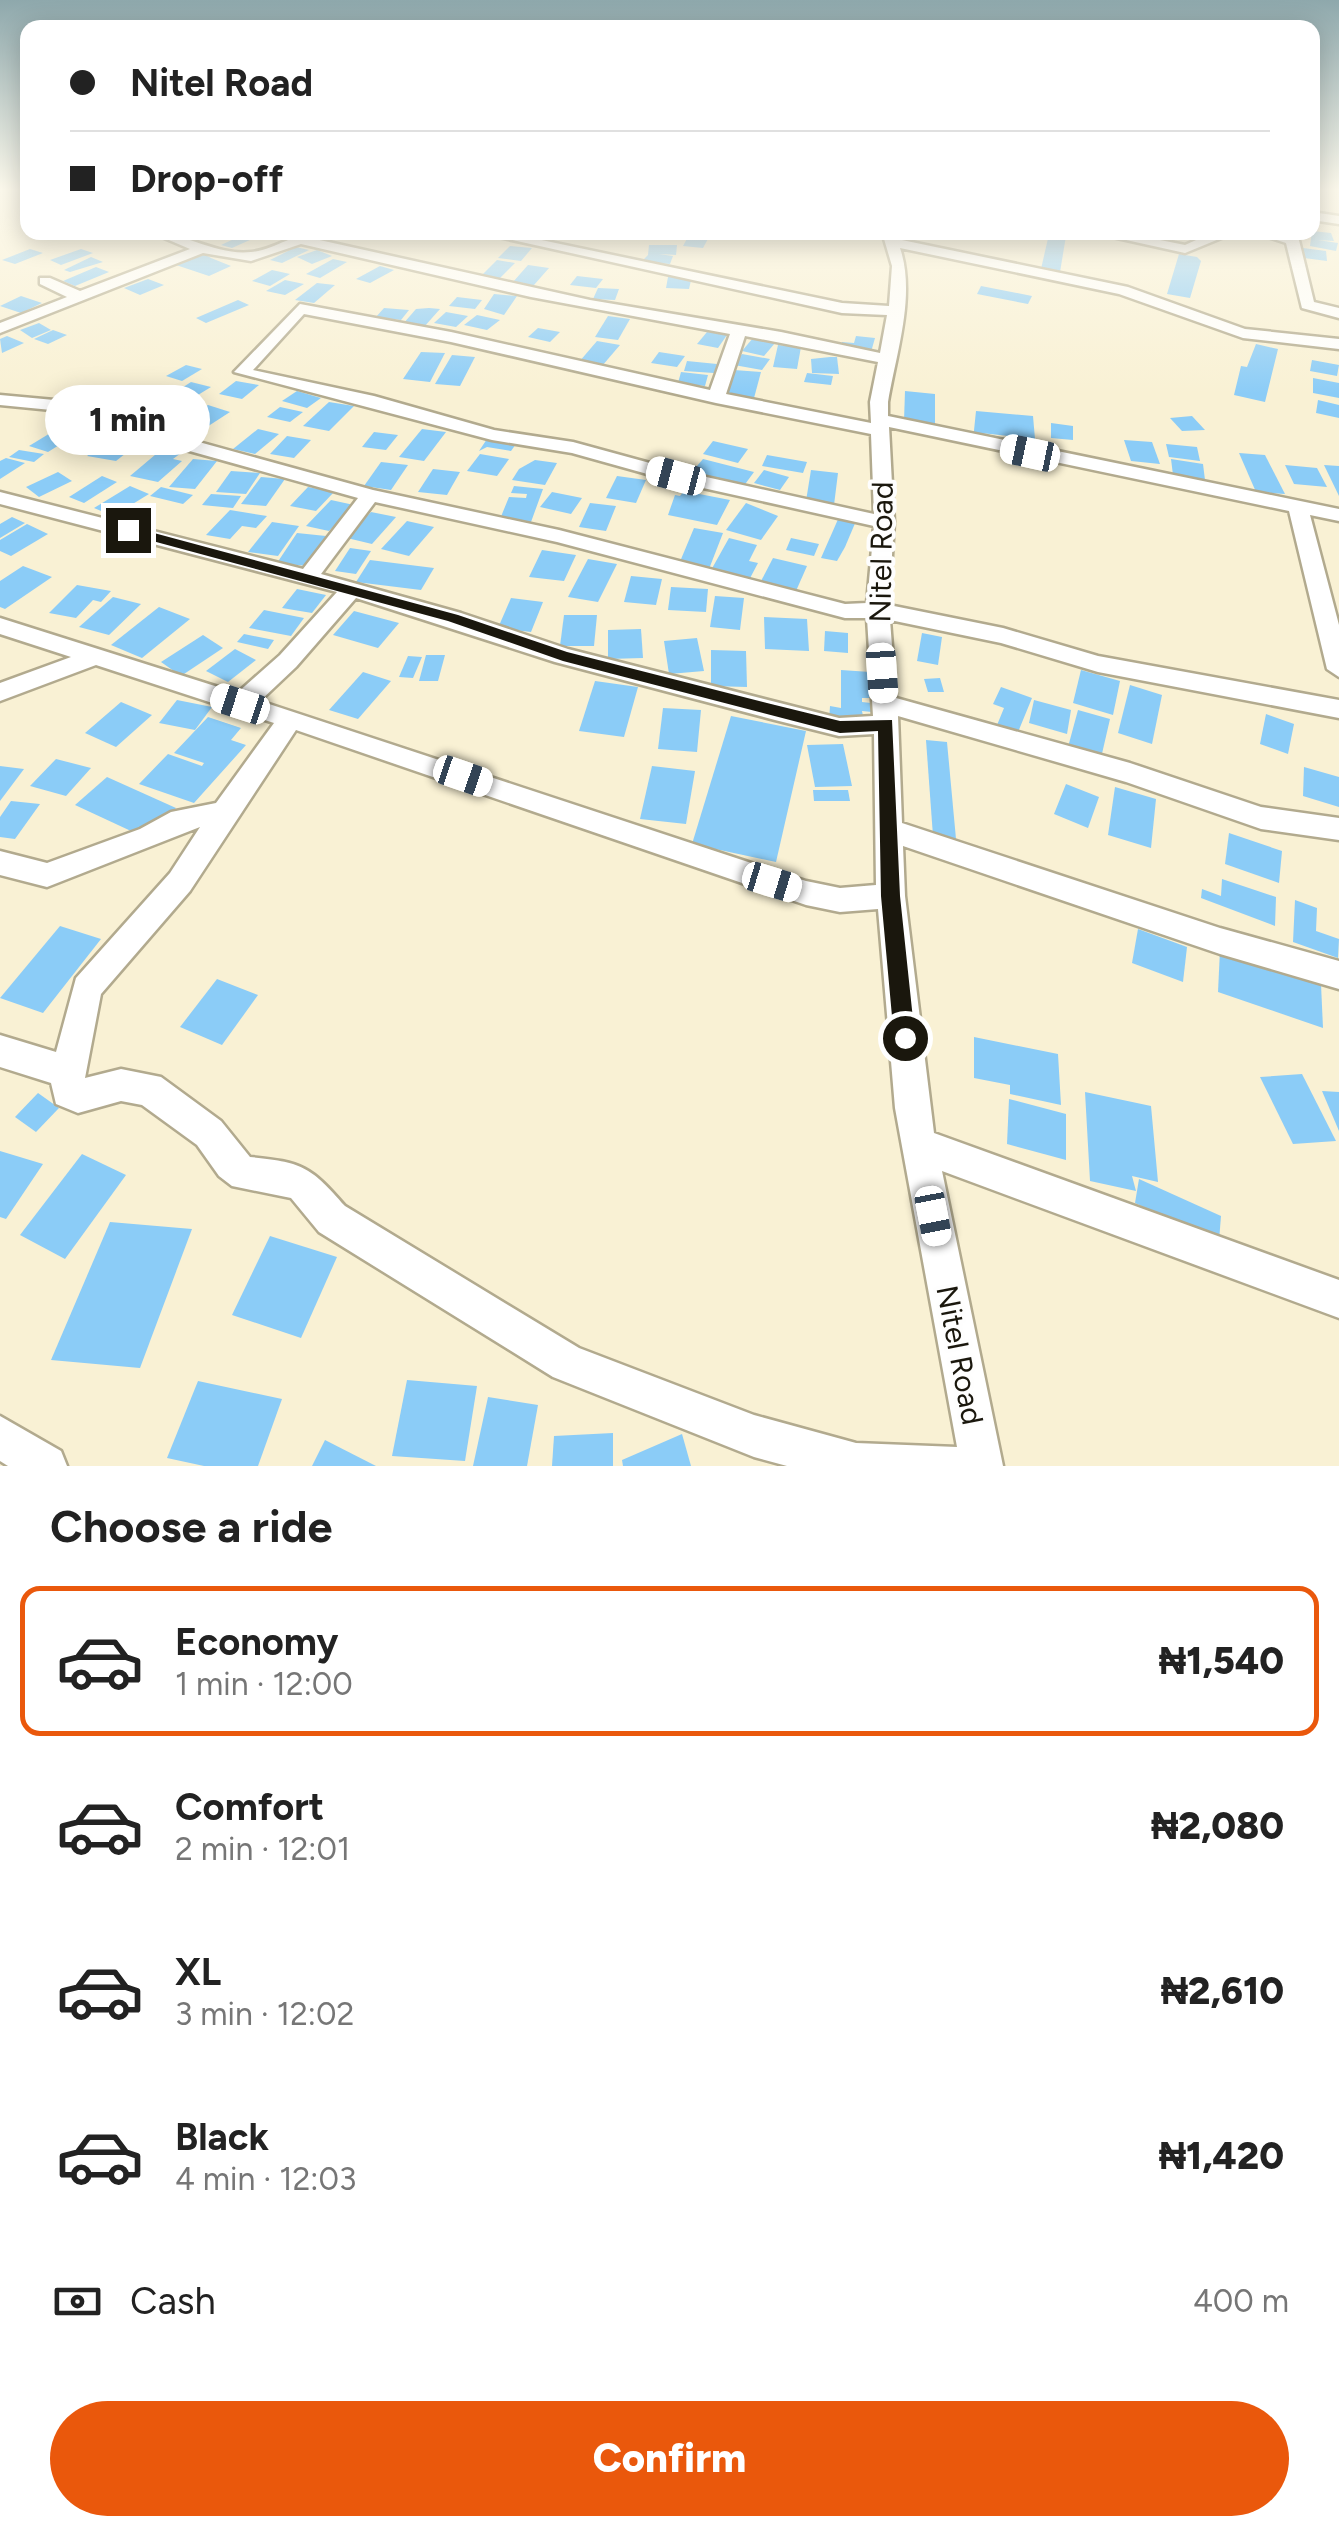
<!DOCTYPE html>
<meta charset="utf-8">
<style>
body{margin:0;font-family:Figtree,sans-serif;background:#f2f2f2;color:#222;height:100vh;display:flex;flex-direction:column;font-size:38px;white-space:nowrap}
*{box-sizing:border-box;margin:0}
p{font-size:32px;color:#767676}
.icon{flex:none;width:55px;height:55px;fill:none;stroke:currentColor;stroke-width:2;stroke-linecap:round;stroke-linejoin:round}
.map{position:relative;height:1466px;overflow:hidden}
.sheet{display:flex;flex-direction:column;background:#fff;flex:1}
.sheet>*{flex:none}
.hud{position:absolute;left:20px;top:20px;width:1300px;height:220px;border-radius:20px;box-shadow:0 5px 25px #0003;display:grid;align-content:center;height:220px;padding:0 50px;background:#fff}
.end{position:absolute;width:45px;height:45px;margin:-22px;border:12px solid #1a170d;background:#fff;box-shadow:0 0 0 5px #fff}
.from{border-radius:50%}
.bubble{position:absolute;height:70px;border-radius:35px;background:#fff;box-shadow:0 5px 25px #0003;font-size:32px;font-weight:800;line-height:70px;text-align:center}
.car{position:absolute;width:30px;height:60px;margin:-30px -15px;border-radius:12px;box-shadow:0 0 8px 2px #0007;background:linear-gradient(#fff 24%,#345 0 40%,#fff 0 76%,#345 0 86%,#fff 0)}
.hud b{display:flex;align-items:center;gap:35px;height:95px;font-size:38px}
.hud b+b{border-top:2px solid #e0e0e0}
.hud i{width:25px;height:25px;background:#222}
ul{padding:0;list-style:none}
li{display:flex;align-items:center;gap:30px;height:150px;margin:0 20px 15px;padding:0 30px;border:5px solid transparent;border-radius:20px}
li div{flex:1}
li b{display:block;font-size:38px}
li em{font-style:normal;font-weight:800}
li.on{border-color:#ea580c}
li>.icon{width:90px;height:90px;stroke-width:1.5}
h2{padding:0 50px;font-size:45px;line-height:120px}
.pay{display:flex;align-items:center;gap:25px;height:110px;padding:0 50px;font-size:38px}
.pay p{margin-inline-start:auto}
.cta{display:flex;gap:20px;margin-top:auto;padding:20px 50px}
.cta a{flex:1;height:115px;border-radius:60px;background:#ea580c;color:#fff;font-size:40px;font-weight:800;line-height:115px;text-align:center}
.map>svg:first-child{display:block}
.building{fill:#8bccf7}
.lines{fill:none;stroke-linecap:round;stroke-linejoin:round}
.minor-casing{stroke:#b2aa8e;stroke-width:5}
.minor{fill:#fff;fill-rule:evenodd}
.route{fill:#1a170d}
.labels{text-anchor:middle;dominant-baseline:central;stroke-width:8;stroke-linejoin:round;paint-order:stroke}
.street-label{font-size:30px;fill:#1a170d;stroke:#fefefe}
</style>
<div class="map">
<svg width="1339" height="1466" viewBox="0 0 1339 1466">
<rect width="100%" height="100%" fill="#f9f1d4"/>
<!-- building -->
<g class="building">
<path d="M1312,231L1331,233L1334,241L1318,240L1338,243L1336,251L1310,246Z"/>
<path d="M249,232L261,235L232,248L221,245Z"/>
<path d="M1049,234L1066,236L1060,272L1041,269Z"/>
<path d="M689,235L709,237L703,248L683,246Z"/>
<path d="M649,245H677L676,255L659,254L673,256L670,264L641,262L648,255Z"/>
<path d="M510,246L532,248L521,261L498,258Z"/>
<path d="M296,247L309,250L282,263L270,260Z"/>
<path d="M1303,248L1326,251L1327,261L1304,258Z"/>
<path d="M30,249L43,253L15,264L2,260Z"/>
<path d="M81,249L93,253L61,265L50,260Z"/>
<path d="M317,250L332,256L312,264L297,257Z"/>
<path d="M202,253L211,258L231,266L209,276L173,264Z"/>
<path d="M1179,254L1197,257L1201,261L1190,298L1167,294Z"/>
<path d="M91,257L103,262L70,272L64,270Z"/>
<path d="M333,259L347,262L320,278L306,274Z"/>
<path d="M497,260L515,263L499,279L480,277Z"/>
<path d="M528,265L549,268L534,285L519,287L524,283L513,282Z"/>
<path d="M380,266L394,270L370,283L356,279Z"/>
<path d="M96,267L109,272L75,286L63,281Z"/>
<path d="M272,270L290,274L270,286L252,281Z"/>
<path d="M577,276L603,279L596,288L570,285Z"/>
<path d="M692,276L689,289L666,288L668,277Z"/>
<path d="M148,279L164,285L140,295L124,288Z"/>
<path d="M285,280L304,284L285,295L266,291Z"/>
<path d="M317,283L335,285L314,303L295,300Z"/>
<path d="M981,286L1032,296L1028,304L977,294Z"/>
<path d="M598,288L619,289L615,300L593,299Z"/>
<path d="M494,294L517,296L504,315L484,309Z"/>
<path d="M21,296L42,303L21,313L0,306Z"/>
<path d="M457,297L482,300L475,309L449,306Z"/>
<path d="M238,300L249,305L206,323L196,318Z"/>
<path d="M384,308L409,310L401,320L376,317Z"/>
<path d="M416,309L429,308L440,309L424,327L403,324Z"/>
<path d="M446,312L468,316L456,327L434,323Z"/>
<path d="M477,315L500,320L487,330L464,325Z"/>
<path d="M608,316L630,319L618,340L595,337Z"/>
<path d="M39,323L51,330L32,338L20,330Z"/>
<path d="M538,328L560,332L550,342L528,337Z"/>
<path d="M53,330L67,335L48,344L34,339Z"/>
<path d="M707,332L727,335L718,348L697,344Z"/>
<path d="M7,336L24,343L2,353L0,339Z"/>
<path d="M856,336L875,338L871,352L840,349L842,342L854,343Z"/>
<path d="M753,338L775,343L764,356L742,351Z"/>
<path d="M597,341L620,345L602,366L579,362Z"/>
<path d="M1256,344L1278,349L1265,402L1234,395L1241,366L1247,367Z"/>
<path d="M778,345L801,347L797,369L773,367Z"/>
<path d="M421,352L445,353L430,382L403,379Z"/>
<path d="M659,352L685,356L677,367L651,363Z"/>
<path d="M742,354L770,359L762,370L734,365Z"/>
<path d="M452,355L475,357L460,386L435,384Z"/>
<path d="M830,357H837L839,374L812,373L811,359Z"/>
<path d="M1312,360L1339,365L1337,376L1310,371Z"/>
<path d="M687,361L717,364L714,373L684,371Z"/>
<path d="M186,365L202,369L182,381L166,376Z"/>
<path d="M734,370L761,372L754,398L726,395Z"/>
<path d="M681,372L708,375L705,386L678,383Z"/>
<path d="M807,373L833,376L831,385L804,382Z"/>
<path d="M1313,378L1339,383V398L1313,393Z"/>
<path d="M236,381L259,385L242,399L219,394Z"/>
<path d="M191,382L211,387L193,398L174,393Z"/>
<path d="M108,387L125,392L96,410L78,405Z"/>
<path d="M297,391L321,398L307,408L282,401Z"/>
<path d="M905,391L935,394V424L904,421Z"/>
<path d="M1318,400L1339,405V418L1316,413Z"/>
<path d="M329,402L354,406L329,431L303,426Z"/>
<path d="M156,404L177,409L151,427L130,421Z"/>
<path d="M208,405L230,412L193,436L172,429Z"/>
<path d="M280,407L303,412L290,422L267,417Z"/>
<path d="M976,411L1033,416L1035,439L981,433L1021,441L1019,449L973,440Z"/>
<path d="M1192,416L1205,430L1182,431L1170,418Z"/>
<path d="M1051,423L1073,426V440L1051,438Z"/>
<path d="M62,426L80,432L48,452L29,446Z"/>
<path d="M258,429L279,434L255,454L233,449Z"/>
<path d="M422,429L446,432L424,461L399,457Z"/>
<path d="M374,432L398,435L386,450L362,447Z"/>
<path d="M287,436L311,440L294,458L270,454Z"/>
<path d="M487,439L516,444L511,451L487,447L479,451Z"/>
<path d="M1124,440L1152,442L1160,464L1131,461Z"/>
<path d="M106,441L135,446L116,461L87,456Z"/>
<path d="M713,441L748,449L738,463L703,454Z"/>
<path d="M1166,444L1197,447L1200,461L1169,457Z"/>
<path d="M162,449L181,453L173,459L182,461L158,482L130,476Z"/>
<path d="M19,450L44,454L34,462L9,457Z"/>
<path d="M1239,453L1265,455L1285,494L1256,492Z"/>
<path d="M480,454L509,459L497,476L467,471Z"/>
<path d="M767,455L807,462L803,473L762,466Z"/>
<path d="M6,458L25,463L0,479V461Z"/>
<path d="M193,459L217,461L195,489L169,487Z"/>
<path d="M703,459L754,472L743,487L691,473Z"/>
<path d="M1171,459L1203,464L1205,480L1173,475Z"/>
<path d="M535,460L557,463L545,485L512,480L519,469Z"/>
<path d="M381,462L408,465L391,490L364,486Z"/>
<path d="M1285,465L1317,468L1327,487L1294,484Z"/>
<path d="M1324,465L1339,466V496Z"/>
<path d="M433,469L460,472L447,495L418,492Z"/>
<path d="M764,470L789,477L780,490L754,483Z"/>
<path d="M811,470L838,473L834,505L806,501Z"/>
<path d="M231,471L260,473L246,494L216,492Z"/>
<path d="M58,472L72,481L39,497L26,487Z"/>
<path d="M102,476L117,482L84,503L69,497Z"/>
<path d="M617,476L646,480L636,503L606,498Z"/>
<path d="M261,477L285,479L266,506L241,504Z"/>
<path d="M130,486L149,494L113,516L94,508Z"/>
<path d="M514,486L543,489L531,522L500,519L509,497L526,498L527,494L511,493Z"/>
<path d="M161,487L193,495L183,504L150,496Z"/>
<path d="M308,487L334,492L316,511L290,506Z"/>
<path d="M684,491L730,500L717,525L668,515L675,495L680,496Z"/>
<path d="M552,492L582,498L571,514L540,507Z"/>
<path d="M211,494L241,496L233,508L202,505Z"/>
<path d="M331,500L354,505L329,531L306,526Z"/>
<path d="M590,503L616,506L606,531L579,527Z"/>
<path d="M746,503L778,516L761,540L726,530Z"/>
<path d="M230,510L267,516L256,528L242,526L230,539L206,535Z"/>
<path d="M371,512L396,517L372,544L347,538Z"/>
<path d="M12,517L25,523L0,538V524Z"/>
<path d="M839,517L856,521L845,547L837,561L821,558Z"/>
<path d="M407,521L434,527L409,556L381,549Z"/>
<path d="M272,522L299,526L278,556L248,552Z"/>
<path d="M27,524L48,534L11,556L0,551V540Z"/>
<path d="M694,528L723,533L709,569L679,564Z"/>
<path d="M297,533L326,536L307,566L277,563Z"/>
<path d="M729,538L757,545L749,561L758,563L748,582L710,572Z"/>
<path d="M791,538L819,544L814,556L786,550Z"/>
<path d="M350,548L371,551L356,574L335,571Z"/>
<path d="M542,550L576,555L564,581L529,577Z"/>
<path d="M773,558L807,566L796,591L760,583Z"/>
<path d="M588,559L617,564L598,602L568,597Z"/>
<path d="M370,560L434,568L421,590L356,582Z"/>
<path d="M23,566L52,577L5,609L0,607V581Z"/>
<path d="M631,576L662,579L656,605L624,602Z"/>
<path d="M77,585L111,591L101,602L93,600L76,618L49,613Z"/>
<path d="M671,587L708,589L706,612L668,610Z"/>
<path d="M297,589L326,595L312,613L282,608Z"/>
<path d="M715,596L744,598L740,630L710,627Z"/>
<path d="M113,597L141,604L109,635L79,627Z"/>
<path d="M511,598L543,602L531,632L498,628Z"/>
<path d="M159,607L190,619L142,658L111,645Z"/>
<path d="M264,610L304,618L291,636L249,628Z"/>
<path d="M354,611L399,623L378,648L333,635Z"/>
<path d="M564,615H597L594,646H560Z"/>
<path d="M764,617L807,619L809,651L765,649Z"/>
<path d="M641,629L643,658L608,659V630Z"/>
<path d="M825,631L848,633V653L824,651Z"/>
<path d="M922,633L942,637L938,665L917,661Z"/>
<path d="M244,634L274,640L268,649L237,642Z"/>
<path d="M203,635L223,648L181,676L161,662Z"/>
<path d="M697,638L704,671L669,674L664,641Z"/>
<path d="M235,649L256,660L228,682L206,671Z"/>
<path d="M711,650L746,651L747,687L711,686Z"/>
<path d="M426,655H445L438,681H419Z"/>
<path d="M408,656L422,657L413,678L399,677Z"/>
<path d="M841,670L870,672L871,698H862V702L871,703L872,712L862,711L863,716L871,717L829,721L830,706L841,708Z"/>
<path d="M1081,670L1120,681L1113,715L1073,703Z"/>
<path d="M363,672L391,681L358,719L329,710Z"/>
<path d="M940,678L944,692H928L924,679Z"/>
<path d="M595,681L638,687L624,737L579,731Z"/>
<path d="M1130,685L1162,695L1152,744L1118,733Z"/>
<path d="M1001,687L1032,698L1016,737L995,730L1004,708L993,704Z"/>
<path d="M177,700L212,707L195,730L159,723Z"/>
<path d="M1034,700L1071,710L1067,734L1029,723Z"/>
<path d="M121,702L152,715L116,747L85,733Z"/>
<path d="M663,708L701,710L697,752L658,749Z"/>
<path d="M1078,710L1110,719L1101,758L1068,747Z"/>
<path d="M1266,714L1294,724L1288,754L1260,744Z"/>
<path d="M731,716L806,731L776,862L692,844Z"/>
<path d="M208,717L241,728L231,740L246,745L194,803L139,784L168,754L202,766L204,763L174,753Z"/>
<path d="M926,740L947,742L956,839L933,836Z"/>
<path d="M843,744L852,786L815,787L807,745Z"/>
<path d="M56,759L91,768L66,796L30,786Z"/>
<path d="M0,766L24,769L0,801Z"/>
<path d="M652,766L695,771L686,824L640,819Z"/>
<path d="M1304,767L1339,777V807L1303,796Z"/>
<path d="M107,777L176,808L146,838L75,805Z"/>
<path d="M1066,784L1099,797L1088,828L1054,814Z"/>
<path d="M1115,787L1156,799L1151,848L1108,835Z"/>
<path d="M813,790H848L850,801H814Z"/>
<path d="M11,801L40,804L15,839L0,837V817Z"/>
<path d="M1229,833L1282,851L1279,883L1225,864Z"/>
<path d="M1222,879L1276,897L1275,926L1201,898L1202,889L1221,896Z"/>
<path d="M1295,900L1317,908L1316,931L1339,939L1338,958L1293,942Z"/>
<path d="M60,926L101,939L43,1013L0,998Z"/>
<path d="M1138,929L1187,947L1183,982L1132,963Z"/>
<path d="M1220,950L1321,984L1323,1028L1218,992Z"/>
<path d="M217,979L258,995L222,1045L180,1027Z"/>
<path d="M974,1037L1058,1054L1061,1105L1010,1094V1085L974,1078Z"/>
<path d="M1302,1074L1336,1141L1293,1144L1260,1077Z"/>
<path d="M1322,1091L1339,1092V1131Z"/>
<path d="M1085,1092L1151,1106L1158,1182L1132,1176L1136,1191L1090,1181Z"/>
<path d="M38,1093L59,1108L36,1132L15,1117Z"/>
<path d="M1009,1099L1066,1114V1160L1007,1144Z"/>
<path d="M0,1151L43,1164L6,1219L0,1217Z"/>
<path d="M82,1154L126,1175L65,1259L20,1235Z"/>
<path d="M1139,1179L1221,1216L1219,1241L1135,1203Z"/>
<path d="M110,1222L192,1229L140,1368L51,1360Z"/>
<path d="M270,1236L337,1257L301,1338L232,1315Z"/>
<path d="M407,1380L477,1386L465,1461L392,1456Z"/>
<path d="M198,1381L282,1399L258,1466H204L167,1458Z"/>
<path d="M488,1397L538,1405L527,1466H473Z"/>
<path d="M613,1433V1466H552L554,1436Z"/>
<path d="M682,1434L691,1466H623L622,1460Z"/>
<path d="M325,1440L376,1466H312Z"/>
</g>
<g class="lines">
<!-- minor casing -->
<g class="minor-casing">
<g id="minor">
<path d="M1312,212L1339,216V224L1312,220Z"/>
<path d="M150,232C184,232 217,256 251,252C275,250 295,232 320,232L315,239L590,300L781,332L880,353L887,315L842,313L476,232H503L842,303L889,306L892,266L882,232H895L897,239L1128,287L1245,329L1339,339V349L1243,338L1119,294L900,248C916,295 896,354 888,402V416L1339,509V521L1310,515L1339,625V677L1327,669L1289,511L889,427L894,522L889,605L1003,628L1098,656L1339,700V718L1098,672L1001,643L890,620L896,698L1130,763L1261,807L1339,818V840L1261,829L1126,782L898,716L902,823L1220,928L1339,961V989L1220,954L903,846L905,896L934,1133L1339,1280V1318L942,1171L1003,1466H787L754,1457L553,1377L319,1232L291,1198L232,1186L219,1176L197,1145L142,1105L121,1101L78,1113L56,1104L51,1083L0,1067V1035L56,1052L76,978L170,873L200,827L47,887L0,875V851L47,863L140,829L171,812L216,803L274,723L96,665L0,701V683L71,657L0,634V618L237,693L280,655L337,592L0,504V492L303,569L358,498L89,423L72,412L0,405V395L76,402L101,415L373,490L559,530L845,604L867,603L874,526L676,482L572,453L492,440L234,372L300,304L451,332L710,390L730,334L531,297L301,244L251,261L203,253L0,333V323L67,297L40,284V278H50L80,291L190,249ZM304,314L451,342L716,403L871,434L874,514L679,471L573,442L494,430L374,396L253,370ZM745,336L878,362L870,402L871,423L726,394ZM375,502L557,542L845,618H867L873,716L839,718L568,649L461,613L321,574ZM356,598L555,662L775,720L839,736L874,734L876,885L840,888L806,881L260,701L296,667ZM296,730L806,905L840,912L878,909L895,1108L957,1447L856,1443L754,1415L579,1348L345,1206C311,1167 303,1162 250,1157L221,1121L161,1077L121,1069L85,1078L101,994L190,891Z"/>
<path d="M1090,232H1120L1185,245L1214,232H1236L1185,253Z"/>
<path d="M1253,232H1297L1314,302L1339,308V318L1302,308L1286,243Z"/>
<path d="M0,1416L61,1451L67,1466H8L0,1461Z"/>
</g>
</g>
<!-- minor -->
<use href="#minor" class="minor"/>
</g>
<!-- sky -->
<linearGradient id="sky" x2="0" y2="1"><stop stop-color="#8ea8ac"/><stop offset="0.48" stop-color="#fcf9ec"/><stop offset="1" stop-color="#fcf9ec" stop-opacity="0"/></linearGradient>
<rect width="1339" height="394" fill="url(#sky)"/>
<!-- route -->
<path class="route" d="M128,526L458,615L567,652L775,705L840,721L892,720L900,896L915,1038L912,1045H897L894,1038L881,896L878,731L840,733L563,661L448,621L123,533L121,530Z"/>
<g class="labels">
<!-- street labels -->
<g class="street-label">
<text transform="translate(881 552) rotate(-89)">Nitel Road</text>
<text transform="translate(960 1355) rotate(79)">Nitel Road</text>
</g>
</g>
</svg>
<i class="end from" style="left:905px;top:1038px"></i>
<i class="end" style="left:128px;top:530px"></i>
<div class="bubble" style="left:45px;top:385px;width:165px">1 min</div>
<i class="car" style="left:1030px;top:453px;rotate:282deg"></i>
<i class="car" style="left:676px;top:476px;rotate:285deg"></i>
<i class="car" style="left:882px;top:673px;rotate:176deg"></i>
<i class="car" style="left:240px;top:704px;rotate:288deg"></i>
<i class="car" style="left:463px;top:776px;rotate:109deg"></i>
<i class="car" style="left:772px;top:882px;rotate:107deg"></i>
<i class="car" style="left:933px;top:1216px;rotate:169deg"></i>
<div class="hud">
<b><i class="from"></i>Nitel Road</b>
<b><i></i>Drop-off</b>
</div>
</div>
<section class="sheet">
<h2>Choose a ride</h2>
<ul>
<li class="on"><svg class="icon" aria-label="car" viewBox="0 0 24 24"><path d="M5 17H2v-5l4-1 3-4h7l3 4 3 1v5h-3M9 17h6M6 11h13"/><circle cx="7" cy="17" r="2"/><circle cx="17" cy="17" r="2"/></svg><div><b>Economy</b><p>1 min · 12:00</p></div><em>₦1,540</em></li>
<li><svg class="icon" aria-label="car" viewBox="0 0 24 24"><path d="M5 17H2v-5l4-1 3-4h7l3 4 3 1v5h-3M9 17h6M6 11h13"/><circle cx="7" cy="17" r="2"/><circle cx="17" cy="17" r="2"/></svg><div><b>Comfort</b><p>2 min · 12:01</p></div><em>₦2,080</em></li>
<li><svg class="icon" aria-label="car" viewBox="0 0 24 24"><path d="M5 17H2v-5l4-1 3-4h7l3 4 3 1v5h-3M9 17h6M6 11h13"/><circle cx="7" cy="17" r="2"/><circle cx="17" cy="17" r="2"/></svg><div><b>XL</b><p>3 min · 12:02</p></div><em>₦2,610</em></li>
<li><svg class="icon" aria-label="car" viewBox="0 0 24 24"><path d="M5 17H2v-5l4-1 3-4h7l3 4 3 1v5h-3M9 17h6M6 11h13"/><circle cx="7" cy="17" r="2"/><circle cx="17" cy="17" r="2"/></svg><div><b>Black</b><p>4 min · 12:03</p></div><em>₦1,420</em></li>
</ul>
<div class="pay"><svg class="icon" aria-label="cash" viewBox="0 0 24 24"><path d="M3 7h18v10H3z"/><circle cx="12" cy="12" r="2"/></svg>Cash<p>400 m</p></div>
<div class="cta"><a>Confirm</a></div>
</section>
